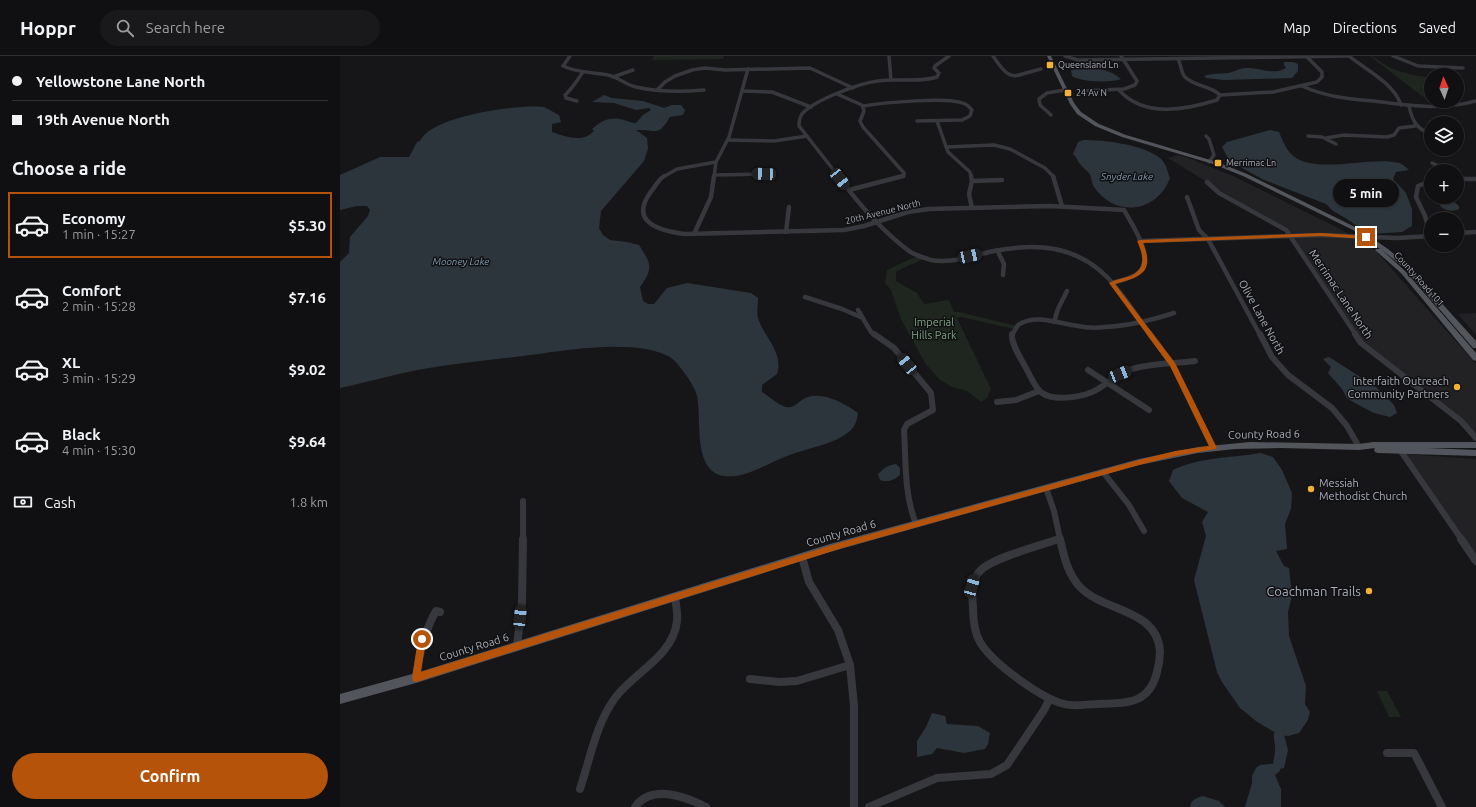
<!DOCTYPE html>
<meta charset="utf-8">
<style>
body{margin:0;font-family:Ubuntu,sans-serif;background:#19191b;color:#f1f3f6;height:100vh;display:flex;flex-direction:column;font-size:15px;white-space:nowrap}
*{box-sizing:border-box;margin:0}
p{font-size:13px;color:#9c9d9f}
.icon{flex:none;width:22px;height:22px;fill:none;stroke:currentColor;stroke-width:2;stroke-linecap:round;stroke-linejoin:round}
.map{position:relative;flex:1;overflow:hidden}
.sheet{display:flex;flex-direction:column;background:#101012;width:340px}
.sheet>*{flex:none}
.banner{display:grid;align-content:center;height:88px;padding:0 12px;background:#101012}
.needle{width:26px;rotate:357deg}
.buttons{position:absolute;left:1084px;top:12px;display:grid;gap:8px}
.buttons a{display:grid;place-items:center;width:40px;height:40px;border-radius:50%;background:#101012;box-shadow:0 1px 3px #0004,0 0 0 1px #303032;font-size:20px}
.end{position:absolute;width:18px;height:18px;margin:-9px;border:5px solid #b45309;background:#fff;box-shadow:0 0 0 2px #fff}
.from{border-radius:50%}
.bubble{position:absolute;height:28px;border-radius:14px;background:#101012;box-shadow:0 1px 3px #0004,0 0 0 1px #303032;font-size:13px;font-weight:700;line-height:28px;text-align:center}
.car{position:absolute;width:12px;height:24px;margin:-12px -6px;border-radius:5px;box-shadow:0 0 3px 1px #0007;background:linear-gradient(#222 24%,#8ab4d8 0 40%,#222 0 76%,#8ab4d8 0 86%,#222 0)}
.banner b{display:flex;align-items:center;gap:14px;height:38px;font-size:15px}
.banner b+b{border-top:1px solid #303032}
.banner i{width:10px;height:10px;background:#f1f3f6}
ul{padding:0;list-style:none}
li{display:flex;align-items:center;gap:12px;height:66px;margin:0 8px 6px;padding:0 4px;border:2px solid transparent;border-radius:0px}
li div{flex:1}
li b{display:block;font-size:15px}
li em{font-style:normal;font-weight:700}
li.selected{border-color:#b45309}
li>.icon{width:36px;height:36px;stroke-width:1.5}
h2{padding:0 12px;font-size:18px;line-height:48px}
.pay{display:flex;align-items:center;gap:10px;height:44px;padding:0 12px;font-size:15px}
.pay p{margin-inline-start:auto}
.action{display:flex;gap:8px;margin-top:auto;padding:8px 12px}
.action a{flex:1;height:46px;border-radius:24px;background:#b45309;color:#fff;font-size:16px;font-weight:700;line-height:46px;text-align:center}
header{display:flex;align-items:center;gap:24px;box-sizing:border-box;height:56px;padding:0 20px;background:#101012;border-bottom:1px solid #303032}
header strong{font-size:19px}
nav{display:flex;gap:22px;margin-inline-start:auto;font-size:14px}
.search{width:280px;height:36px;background:#19191b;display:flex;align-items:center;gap:10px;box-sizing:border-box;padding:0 14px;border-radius:22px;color:#9c9d9f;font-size:15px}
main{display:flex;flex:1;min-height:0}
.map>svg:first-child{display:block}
.built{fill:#222225}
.green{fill:#1e261f}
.water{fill:#2c353c}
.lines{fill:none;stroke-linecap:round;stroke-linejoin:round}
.river{fill:#2c353c;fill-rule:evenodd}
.minor-far3{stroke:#37383d;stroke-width:3.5}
.minor-far2{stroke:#37383d;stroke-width:4.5}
.minor-far1{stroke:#37383d;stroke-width:6}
.minor{stroke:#37383d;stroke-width:8}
.major{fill:#53555c;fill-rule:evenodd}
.route{fill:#b45309}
.poi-dot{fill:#f2b134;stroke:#111113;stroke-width:1.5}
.labels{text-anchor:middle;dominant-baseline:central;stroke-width:3;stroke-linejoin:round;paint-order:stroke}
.far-poi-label{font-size:9px;fill:#a8adb8;stroke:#111113;text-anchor:start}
.far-street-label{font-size:9px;fill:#a8adb8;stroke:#111113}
.far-water-label{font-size:10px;font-style:italic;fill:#7f9bb3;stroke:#111113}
.street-label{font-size:11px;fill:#a8adb8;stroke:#111113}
.park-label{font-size:11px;fill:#7fa381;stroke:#111113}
.poi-label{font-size:11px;fill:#a8adb8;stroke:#111113;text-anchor:end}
.near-poi-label{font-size:13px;fill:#a8adb8;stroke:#111113;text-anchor:end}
</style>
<header>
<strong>Hoppr</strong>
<div class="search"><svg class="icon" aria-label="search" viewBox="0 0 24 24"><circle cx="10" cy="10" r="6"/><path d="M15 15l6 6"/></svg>Search here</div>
<nav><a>Map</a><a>Directions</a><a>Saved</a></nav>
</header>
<main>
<section class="sheet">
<div class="banner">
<b><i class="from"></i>Yellowstone Lane North</b>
<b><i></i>19th Avenue North</b>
</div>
<h2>Choose a ride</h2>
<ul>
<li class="selected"><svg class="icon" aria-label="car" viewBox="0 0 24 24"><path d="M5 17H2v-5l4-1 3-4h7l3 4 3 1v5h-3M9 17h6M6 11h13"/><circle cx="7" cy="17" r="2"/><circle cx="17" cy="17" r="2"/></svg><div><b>Economy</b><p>1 min · 15:27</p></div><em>$5.30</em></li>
<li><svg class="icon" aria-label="car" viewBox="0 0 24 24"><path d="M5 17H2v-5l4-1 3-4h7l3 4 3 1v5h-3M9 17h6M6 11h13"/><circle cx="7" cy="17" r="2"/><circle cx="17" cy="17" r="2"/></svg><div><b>Comfort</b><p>2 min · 15:28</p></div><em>$7.16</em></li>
<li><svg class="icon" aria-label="car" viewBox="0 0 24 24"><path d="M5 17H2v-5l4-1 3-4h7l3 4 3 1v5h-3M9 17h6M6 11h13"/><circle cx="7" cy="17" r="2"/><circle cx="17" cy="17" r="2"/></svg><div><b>XL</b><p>3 min · 15:29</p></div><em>$9.02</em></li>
<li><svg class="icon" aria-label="car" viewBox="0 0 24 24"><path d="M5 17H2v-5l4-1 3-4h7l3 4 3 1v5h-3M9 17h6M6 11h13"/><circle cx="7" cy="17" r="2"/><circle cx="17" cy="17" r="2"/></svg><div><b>Black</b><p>4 min · 15:30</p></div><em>$9.64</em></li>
</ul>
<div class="pay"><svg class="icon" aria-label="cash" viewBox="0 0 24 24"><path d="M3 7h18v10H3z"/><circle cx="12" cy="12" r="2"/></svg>Cash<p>1.8 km</p></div>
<div class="action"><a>Confirm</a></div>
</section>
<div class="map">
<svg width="1136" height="751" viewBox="0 0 1136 751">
<rect width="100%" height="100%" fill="#161618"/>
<!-- built -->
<g class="built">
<path d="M838,99L846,101L893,120L1000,173L1036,195L1136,308V383L1112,360L1078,336L1026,293L944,174L828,102Z"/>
<path d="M1136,257V279L1118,258Z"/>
<path d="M1063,398L1136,403V505Z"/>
</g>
<!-- green -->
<g class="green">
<path d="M314,0H384L383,3L312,4Z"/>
<path d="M1030,0C1036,1 1041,7 1047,10C1059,16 1077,21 1091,21V38L1086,39L1091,43V45H1094L1100,50H1095Z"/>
<path d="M577,200L584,202C575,208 565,210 556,216V225L577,237L584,248L609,244L614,256H619L677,270L674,273L621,261L617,262L651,333L647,342L641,346L627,335L612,331L599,323L585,307L561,263L551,234L545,227L547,214Z"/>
<path d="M1037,635H1047L1061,661H1049Z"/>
</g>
<!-- water -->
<g class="water">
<path d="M944,6H953L958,8V15L952,22L884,24L866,22L864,20C872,17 880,18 888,17C895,16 899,12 906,12C919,11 934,20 946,12L944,9Z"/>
<path d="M742,12C756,12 770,13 781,23C771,27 740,26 732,20L731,14Z"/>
<path d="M264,39L272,42L303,45L324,52L332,49H341L345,54L343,59L330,61C317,82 317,73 296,74L307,82L308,93L304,105L261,155L259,172L263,179L270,184L287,186L299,189C311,208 314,212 300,231L303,245L308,248H314L327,232L347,227L411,237L418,242C418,249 416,259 419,265C425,281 444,298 437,318L422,329V336C429,340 438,349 446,351C455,353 460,343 468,341C485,336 505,348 518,357C517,366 514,373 506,378C491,389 464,393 447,400C427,407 406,423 384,420C352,415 362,363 357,340C355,330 338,306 330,301C297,282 227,294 190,299C154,304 118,307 83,313C55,318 28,326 0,332V206L9,197L10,181L28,160L30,154L27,150H17L0,154V119L40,101H69L77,86L80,85C91,60 178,48 203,51C208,52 214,57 219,59L221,66L212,68V76C226,81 243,87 254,75L252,73C262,64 271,60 284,64C288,65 292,67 296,67L303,59L311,54L309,52L296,54L274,47L252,46Z"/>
<path d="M930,74L939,76C942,83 945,91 950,97C972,121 1030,99 1059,107C1062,108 1066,111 1069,114L1056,116L1053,123L1066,137L1072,153V170L1062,176L1032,178L1018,171L1007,163L993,155L986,148L924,124L900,111L889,104L882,91L887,86Z"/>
<path d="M743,84C764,84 804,88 821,103C827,109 827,115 830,122C817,157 775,162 754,131C751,127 752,121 749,117C746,114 742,111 740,108C737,105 737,101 733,98L738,86Z"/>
<path d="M1101,143C1108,143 1114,145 1119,150V153C1112,157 1099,154 1098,144Z"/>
<path d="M989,301L1036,331L1054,349L1057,357L1050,361L1034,357L1013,346L1007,342L1002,333L988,317L991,311L983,303Z"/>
<path d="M921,397L933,401L942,414L952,437L951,453L945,468L947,493L936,495L944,510L949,512L952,539L948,556L949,580L966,630L965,648L970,656L968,664L959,677L948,680L939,679L916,665L900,652L882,626L877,616L854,524L866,480L862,466L868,456L842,442L829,425L833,414C860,401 891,402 921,397Z"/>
<path d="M556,408L560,412V419C554,424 548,427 540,424L538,418C544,412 548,409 556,408Z"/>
<path d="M592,657L605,660L607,668L638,670L650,677L648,688L645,693L624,697L597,692L592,698L577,701V685L586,671Z"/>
<path d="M939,707L941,710L940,715L935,719L941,733V751H905L912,727V720L916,712L920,709Z"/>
<path d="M863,740L879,745L885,751H850C851,744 856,742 863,740Z"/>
</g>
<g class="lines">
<!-- river -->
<path class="river" d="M939,673L943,675L948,694L944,712L939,713L934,712C932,705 935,701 935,695C936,687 932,682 935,675Z"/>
<!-- minor-far3 -->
<g class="minor-far3">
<path d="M230,0L223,10C238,17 252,16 268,19C278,21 286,29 296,31C318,36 342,36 364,34"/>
<path d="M549,0L551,24"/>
<path d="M653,0C672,29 673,19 701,13"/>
<path d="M725,0L738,4L1009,0"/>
<path d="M1009,0C1026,14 1054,27 1061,49"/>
<path d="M1053,0L1078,10L1123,12"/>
<path d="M838,3C841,8 841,17 845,21C855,31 870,29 880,39"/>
<path d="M273,21L293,14"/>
<path d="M962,30C988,42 1014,43 1042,46C1074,50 1104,54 1136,45"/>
<path d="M318,33L325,26L335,20L352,14L365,12L385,14L470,12L513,32"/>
<path d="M779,34C804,62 845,54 877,44L880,39"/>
<path d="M402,35L432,36L471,51"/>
<path d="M740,35L784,33L795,29L797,25L781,0"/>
<path d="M497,38L522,49L524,55L520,65L523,71L564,117V120L561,121"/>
<path d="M880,39L933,36L977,26L982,21V16L966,0"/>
<path d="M237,45L226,42L225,39C233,32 237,24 243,16"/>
<path d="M523,50C542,47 609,40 625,48C628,49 630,52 632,54L630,60L622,64L577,65"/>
<path d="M1069,50C1072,64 1076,73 1091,78"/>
<path d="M711,59L700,49L699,43L707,37L725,34"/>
<path d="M597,65L608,96L630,116L631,121"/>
<path d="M866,80L869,83L874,99L869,106"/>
<path d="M968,80L982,81L996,88"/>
<path d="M986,82L1004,79L1047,81L1054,79L1059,72L1075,70"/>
<path d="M388,84L434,85L467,80"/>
<path d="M606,91L654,89L670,93L705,112L714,121"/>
<path d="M1092,107L1110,115"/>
<path d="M375,119L424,118"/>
<path d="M323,121L337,113L376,106"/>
<path d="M374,121L376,106L389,81L408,13"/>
<path d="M499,121L459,70C459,66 459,62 462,58C474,44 520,27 538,25C558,22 578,27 597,21L599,17L594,12L595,10L609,0"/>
</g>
<!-- minor-far2 -->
<g class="minor-far2">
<path d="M324,120C318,124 315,131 310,137C289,167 321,175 345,178L504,174L524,170L568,156L589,153L710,150L784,154C792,169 816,202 798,217C791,223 781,224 772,227"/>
<path d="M498,120C518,147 542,175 569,195C574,199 585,202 591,204C611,208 635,199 654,195C696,187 735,189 767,221C782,236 797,261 811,279"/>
<path d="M631,120L632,125L629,138L632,152"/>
<path d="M713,120L722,150"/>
<path d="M1117,123H1136"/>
<path d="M632,125L662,124"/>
<path d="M1091,125L1078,130L1076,141L1085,160L1088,171L1091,175"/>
<path d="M867,126L879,137L946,174L1016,279"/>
<path d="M509,134L563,120"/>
<path d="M847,141L859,174L868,183L920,279"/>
<path d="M446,176L449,151"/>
<path d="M1117,177L1136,176"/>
<path d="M354,178L371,141L374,120"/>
<path d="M800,185L981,179L1057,182L1091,180"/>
<path d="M657,194L664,208L663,219"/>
<path d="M465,241L502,253L523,262"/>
<path d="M518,254L531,276L535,279"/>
<path d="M714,266L718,253L727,235"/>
<path d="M672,279L678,269C696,257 719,268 738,270C747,272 756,272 765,271C789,270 812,264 834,257"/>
</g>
<!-- minor-far1 -->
<g class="minor-far1">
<path d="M534,278L554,292L591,337L593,354L567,368L564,374C566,406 564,438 576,468"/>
<path d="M672,278C671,289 682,304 687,314C691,321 695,332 702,337C715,346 745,341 758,333C768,327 777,318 789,314C810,307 833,308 855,305"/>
<path d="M810,278L833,309L873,392"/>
<path d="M920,278L932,301L948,319L992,352L1007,370L1019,391"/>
<path d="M1015,278L1021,287L1121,365L1136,382"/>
<path d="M748,314L809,354"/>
<path d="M657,346L676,344L699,335"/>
<path d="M1058,391L1122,484"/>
<path d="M763,416L789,449L804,475"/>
<path d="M706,432L714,455L720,483"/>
<path d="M183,484V445"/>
<path d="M717,484L720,483"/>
</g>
<!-- minor -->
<g class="minor">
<path d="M719,483C701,489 653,502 641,514C630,524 632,537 633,551C633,562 634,576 640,586C652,607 701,642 724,648C734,651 747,648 757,648C786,647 809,649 817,616C819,609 820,602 820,595C817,553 765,556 741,532C728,519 724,501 720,483"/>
<path d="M1121,483L1136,505"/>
<path d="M462,501L469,526L498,574L510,609L514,650V751"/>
<path d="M177,590L182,546L183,483"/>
<path d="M76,622C79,598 84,576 96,555L100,556"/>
<path d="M410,623L440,626L457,625L510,609"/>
<path d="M1047,697H1074L1102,751"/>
<path d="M240,733C250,703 256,668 275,642C294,616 333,601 337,565C338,557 336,549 335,541"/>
<path d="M295,751C312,727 346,741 366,751"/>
<path d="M529,751L597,722L651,718L667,709L704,654L709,644"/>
</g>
<!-- major -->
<g class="major">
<path d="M707,0H711L734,47L741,56L759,68L786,79L877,106L907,118L1017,172L1048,193L1067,209L1136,285V292H1133L1063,211L1041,193L1065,215L1136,297V305L1133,304L1061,217L1035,194L1036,193H1040L1013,174L903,120L873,108L782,81L755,70L737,58L730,48Z"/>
<path d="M910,386L1019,388L1033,386H1136V392H1087L1136,394V400L1038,397L1035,396L1034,394L1035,392L1019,394L941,392L895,393L858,397L799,409L490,496L76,627L0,648V638L76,617L490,488L799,403L858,391Z"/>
</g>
</g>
<!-- route -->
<path class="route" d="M981,177L1026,180L1028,181L1026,183L981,180L803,187C815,216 801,221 775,228L835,307L877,392L876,393L835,400L799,409L502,492L76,626L73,625L72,622L78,583L82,579L86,583L81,616L502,486L799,404L835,395L869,390L830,310L769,227C774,224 781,223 787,221C807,215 804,200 797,185L800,184Z"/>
<!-- markers -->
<g class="poi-dot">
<rect x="706" y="5" width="8" height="8" rx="2"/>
<rect x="724" y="33" width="8" height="8" rx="2"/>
<rect x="874" y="103" width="8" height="8" rx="2"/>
<circle cx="1117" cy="331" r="4"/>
<circle cx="971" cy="433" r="4"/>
<circle cx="1029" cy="535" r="4"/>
</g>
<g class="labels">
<!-- far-poi labels -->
<g class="far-poi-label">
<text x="718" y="9">Queensland Ln</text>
<text x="736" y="37">24 Av N</text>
<text x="886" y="107">Merrimac Ln</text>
</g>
<!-- far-street labels -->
<g class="far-street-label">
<text transform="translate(543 156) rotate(-14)">20th Avenue North</text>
<text transform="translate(1079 223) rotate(48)">County Road 101</text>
</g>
<!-- far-water labels -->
<g class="far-water-label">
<text x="787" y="120">Snyder Lake</text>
<text x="121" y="205">Mooney Lake</text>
</g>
<!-- street labels -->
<g class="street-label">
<text transform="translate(1001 238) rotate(56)">Merrimac Lane North</text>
<text transform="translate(922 261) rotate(61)">Olive Lane North</text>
<text transform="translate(924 378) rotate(-1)">County Road 6</text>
<text transform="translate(501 477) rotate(-16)">County Road 6</text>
<text transform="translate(134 591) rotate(-17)">County Road 6</text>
</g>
<!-- park labels -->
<g class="park-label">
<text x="594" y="266">Imperial<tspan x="594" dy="13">Hills Park</tspan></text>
</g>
<!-- poi labels -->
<g class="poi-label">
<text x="1109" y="325">Interfaith Outreach<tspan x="1109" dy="13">Community Partners</tspan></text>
<text x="979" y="427" text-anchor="start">Messiah<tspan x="979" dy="13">Methodist Church</tspan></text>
</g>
<!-- near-poi labels -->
<g class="near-poi-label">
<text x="1021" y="535">Coachman Trails</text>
</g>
</g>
</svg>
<div class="buttons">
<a><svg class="needle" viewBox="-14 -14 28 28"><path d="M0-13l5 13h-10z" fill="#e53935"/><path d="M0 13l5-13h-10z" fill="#9c9d9f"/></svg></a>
<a><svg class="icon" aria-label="layers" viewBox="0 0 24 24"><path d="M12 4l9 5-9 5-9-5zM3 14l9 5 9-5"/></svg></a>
<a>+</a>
<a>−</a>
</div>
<i class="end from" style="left:82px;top:583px"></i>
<i class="end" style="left:1026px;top:181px"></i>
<div class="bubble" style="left:993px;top:123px;width:66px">5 min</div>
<i class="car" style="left:424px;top:118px;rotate:272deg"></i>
<i class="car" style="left:500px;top:123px;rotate:142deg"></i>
<i class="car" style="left:630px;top:200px;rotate:78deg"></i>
<i class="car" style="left:567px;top:308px;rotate:321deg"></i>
<i class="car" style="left:780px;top:318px;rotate:68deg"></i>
<i class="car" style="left:632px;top:530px;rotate:16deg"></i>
<i class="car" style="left:180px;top:561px;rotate:6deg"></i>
</div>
</main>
